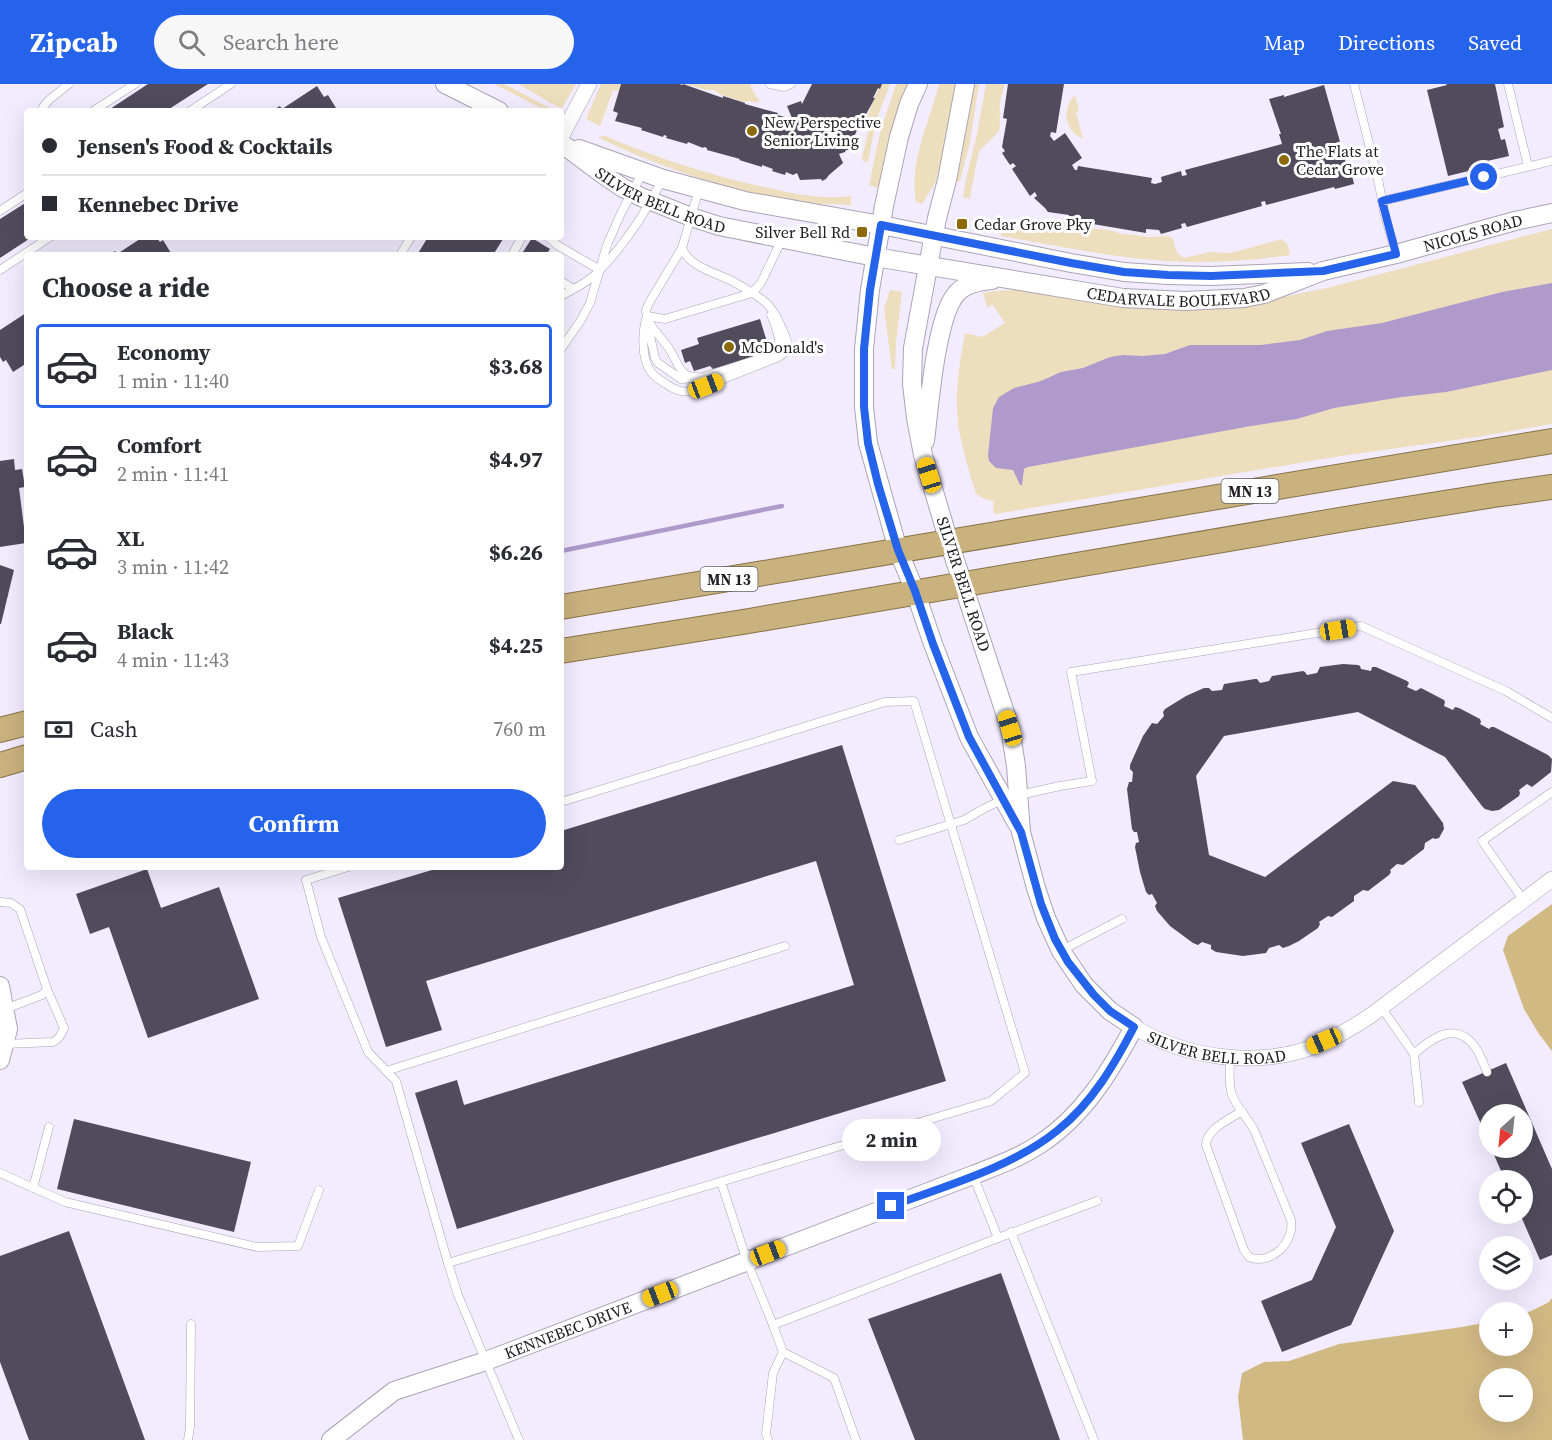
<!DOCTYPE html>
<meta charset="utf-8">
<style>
body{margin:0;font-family:"Source Serif 4",serif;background:#f7f7f7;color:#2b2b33;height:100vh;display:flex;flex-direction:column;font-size:22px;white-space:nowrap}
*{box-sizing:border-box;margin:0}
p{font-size:20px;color:#7c7c81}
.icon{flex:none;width:33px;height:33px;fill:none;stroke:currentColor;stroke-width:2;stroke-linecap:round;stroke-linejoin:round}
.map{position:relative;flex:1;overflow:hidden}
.details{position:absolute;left:24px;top:168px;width:540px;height:618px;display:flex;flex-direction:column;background:#fff;border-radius:6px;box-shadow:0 6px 24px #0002}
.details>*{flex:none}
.hud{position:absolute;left:24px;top:24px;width:540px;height:132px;border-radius:6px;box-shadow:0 6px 24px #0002;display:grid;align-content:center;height:132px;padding:0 18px;background:#fff}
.needle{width:39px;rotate:207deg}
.controls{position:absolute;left:1479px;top:1020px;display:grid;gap:12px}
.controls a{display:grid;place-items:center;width:54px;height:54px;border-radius:50%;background:#fff;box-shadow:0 6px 24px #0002;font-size:30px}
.end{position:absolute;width:27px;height:27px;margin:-14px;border:8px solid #2563eb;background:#fff;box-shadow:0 0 0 3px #fff}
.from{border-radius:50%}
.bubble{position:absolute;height:42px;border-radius:21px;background:#fff;box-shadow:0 6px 24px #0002;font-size:20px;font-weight:700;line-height:42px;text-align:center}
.car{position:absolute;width:18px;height:36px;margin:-18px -9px;border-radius:8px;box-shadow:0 0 4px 2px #0007;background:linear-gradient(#f5c518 24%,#345 0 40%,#f5c518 0 76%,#345 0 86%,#f5c518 0)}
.hud b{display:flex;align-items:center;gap:21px;height:57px;font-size:22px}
.hud b+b{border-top:2px solid #e1e1e2}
.hud i{width:15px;height:15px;background:#2b2b33}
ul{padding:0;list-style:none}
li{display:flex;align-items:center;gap:18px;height:84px;margin:0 12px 9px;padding:0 6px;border:3px solid transparent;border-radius:6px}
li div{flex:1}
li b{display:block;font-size:22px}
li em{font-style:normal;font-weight:700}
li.selected{border-color:#2563eb}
li>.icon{width:54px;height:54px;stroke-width:1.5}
h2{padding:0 18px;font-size:27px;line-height:72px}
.pay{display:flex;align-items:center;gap:15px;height:66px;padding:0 18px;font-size:22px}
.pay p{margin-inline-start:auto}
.button{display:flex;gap:12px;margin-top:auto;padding:12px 18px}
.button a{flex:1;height:69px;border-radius:36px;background:#2563eb;color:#fff;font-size:24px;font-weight:700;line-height:69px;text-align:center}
header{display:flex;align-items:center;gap:36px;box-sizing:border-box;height:84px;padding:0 30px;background:#2563eb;color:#fff}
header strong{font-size:28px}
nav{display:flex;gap:33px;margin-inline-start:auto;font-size:21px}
.search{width:420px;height:54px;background:#f7f7f7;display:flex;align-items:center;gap:15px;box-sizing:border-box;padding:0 21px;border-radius:33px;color:#7c7c81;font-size:22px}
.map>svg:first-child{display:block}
.green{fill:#eddebe}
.forest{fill:#d1b984;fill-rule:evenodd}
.water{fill:#af9acb}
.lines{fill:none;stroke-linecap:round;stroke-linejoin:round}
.stream{stroke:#af9acb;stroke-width:4.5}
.building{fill:#514b5b}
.service-casing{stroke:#aba3b5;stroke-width:9}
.minor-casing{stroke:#aba3b5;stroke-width:16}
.tertiary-casing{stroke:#aba3b5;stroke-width:20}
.trunk-casing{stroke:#87734a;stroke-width:26}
.service{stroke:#fff;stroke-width:8}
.minor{stroke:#fff;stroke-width:15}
.tertiary{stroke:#fff;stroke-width:18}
.trunk{stroke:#cab27e;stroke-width:24}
.route{stroke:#2563eb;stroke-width:8}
.poi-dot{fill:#8c6a0b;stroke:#fff;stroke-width:2}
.labels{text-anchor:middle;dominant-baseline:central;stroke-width:6;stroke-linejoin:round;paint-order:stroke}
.shield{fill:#fff;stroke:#646367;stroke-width:1.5}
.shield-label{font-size:15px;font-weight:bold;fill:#222026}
.poi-label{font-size:16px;fill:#222026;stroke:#fff;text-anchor:start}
.street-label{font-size:16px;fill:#222026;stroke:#fff}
</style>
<header>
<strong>Zipcab</strong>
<div class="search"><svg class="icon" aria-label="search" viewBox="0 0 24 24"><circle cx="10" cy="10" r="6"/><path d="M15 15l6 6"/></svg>Search here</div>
<nav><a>Map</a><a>Directions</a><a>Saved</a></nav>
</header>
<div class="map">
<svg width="1552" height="1356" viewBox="0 0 1552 1356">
<rect width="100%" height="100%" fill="#f3ecff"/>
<!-- green -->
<g class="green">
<path d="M494,0H504L552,25L553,27L545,26Z"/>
<path d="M518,0H576L562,24L552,20L541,13Z"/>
<path d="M601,0H621L618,7L613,6L600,42L586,35Z"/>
<path d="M679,0H750L756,13L759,15L758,19L749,17L743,18L721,11L714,6H706L693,2Z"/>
<path d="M882,0H890L876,37L868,78L863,77L862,74L869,44V39L866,35L878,6Z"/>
<path d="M896,0H908L891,48L879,104L869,101L880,49Z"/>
<path d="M939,0H956L944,69L935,99L922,120L916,118C909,77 929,39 939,0Z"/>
<path d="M972,0H979L969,63L960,97H956Z"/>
<path d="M986,0H1005C1003,6 1001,12 1000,19C999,28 1001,38 999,47C998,49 981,65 979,67L970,112L971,115L963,113L967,91L977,50Z"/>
<path d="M1075,11L1079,27L1076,28L1083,55C1065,47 1061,25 1075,11Z"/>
<path d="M603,51C656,74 712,92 769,104C796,110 823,116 851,112V121C837,120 823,121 810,119C738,111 664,85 599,54Z"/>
<path d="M1052,136L1064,137L1088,144L1109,146L1122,150L1136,151L1147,153L1168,152L1173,155L1177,169L1184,174L1209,168L1230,169L1282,155L1288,161L1290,171C1247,178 1196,180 1153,176C1106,172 1059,162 1012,154L1001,152V148L990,146L991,145L999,142L1026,148L1031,143L1039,141Z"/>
<path d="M1552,145V340L1483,352L1341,372L995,430L993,427L994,417L985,415L976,410C970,391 964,371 960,351C953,317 959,282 965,249L982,253L1005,239L992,220L989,223H987L983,209L995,207L1032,205L1263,217L1327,204Z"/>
<path d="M890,206L902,208L896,258L895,285H892L884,224Z"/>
</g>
<!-- forest -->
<g class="forest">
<path d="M1552,820V967L1539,950L1524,925L1503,866L1508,852Z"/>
<path d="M1552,1214V1356H1243L1238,1313L1242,1289L1264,1278L1289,1277L1339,1260L1462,1243L1489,1238L1490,1262H1522L1523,1231L1549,1218ZM1490,1294H1522V1328H1490Z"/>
</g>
<!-- water -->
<path class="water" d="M1552,199V286L1446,308L1402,313L1334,324L1297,335L1251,342L1028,383L1024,385L1022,401H1020L1013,386L996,384L989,377L988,371L993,324L999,313L1014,304L1041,297L1061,288L1083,284L1110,273L1123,271L1143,272L1165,270L1190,261H1261L1300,256L1327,247L1382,239L1502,208Z"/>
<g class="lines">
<!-- stream -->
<path class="stream" d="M561,467L782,422"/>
</g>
<!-- building -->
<g class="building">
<path d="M148,0H208L166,27H107Z"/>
<path d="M621,0H679L683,1V0L723,14V12L745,19V20L778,29L777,31L789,34H792L787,22L801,17L802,20L812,0H882L880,5L878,4L873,14H875L864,34L863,33L848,66H846L845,68L839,70L843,79L829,91L826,95L822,97L821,95L800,96L797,89L793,91L786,88L785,91L772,87L773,85L762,81V83L739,76L740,75L707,66V64L704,63L703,64L688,58L687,60L666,54L667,52L664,51L663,53L641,46L642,44L638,43L615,37L618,29L613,27Z"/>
<path d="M1008,0H1064L1056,49L1051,48L1050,52L1054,57L1065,49L1082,74L1072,81L1075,86H1077L1078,82L1152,94L1151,99L1155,100L1162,98L1161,93L1181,87L1182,92L1187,91L1185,86L1282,60L1279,50H1281L1269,15L1284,11V13L1324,1L1346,79L1349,78L1354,100L1335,105L1334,103L1266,121L1265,117L1261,118L1262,122L1187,143L1185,139L1181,140L1182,144L1161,150L1159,146L1146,145V149L1069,136V131L1048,128L1045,124L1034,114L1037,112L1035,108L1030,112L1012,85L1016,82L1013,79L1010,81L1002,69L1005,67L1002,63L1007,35L1003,34Z"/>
<path d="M1446,0H1495L1504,43L1498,45L1501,56L1505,55L1509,72L1483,78L1485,83L1448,92L1427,6L1447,1Z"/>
<path d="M317,2L324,13L328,11L336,24L333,26L334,27H271L280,22L282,25Z"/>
<path d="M27,118V153H32L0,174V135Z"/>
<path d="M143,153H156L160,158L163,156L171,169L167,171H108L115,167L117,170Z"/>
<path d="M428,153H501L503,155L493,171H417Z"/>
<path d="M532,154L550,165L546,171H521Z"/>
<path d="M27,224V279L13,288L6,276L3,278L0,273V246L26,229L24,226Z"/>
<path d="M760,235L770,268L713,285L710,282L694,287L690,277L685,279L681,266L699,260L697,254Z"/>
<path d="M14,375L15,386L22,385L25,403L19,404L24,443H27V455L26,459L0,463V377Z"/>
<path d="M0,481L14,486L1,540H0Z"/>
<path d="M1343,580L1358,581L1360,582L1361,585L1371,587L1372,583H1376L1407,597L1409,599L1407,603L1416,607L1421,604L1444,616L1445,618L1444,622L1453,626L1455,623L1459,624L1480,635L1481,638L1480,640L1489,645L1491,643H1494L1548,671L1552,675L1551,688L1532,703L1527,700L1519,706L1520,709L1519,712L1499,726L1492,727L1485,725L1482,722L1445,673L1358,628L1224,652L1196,692L1209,771L1265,793L1393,697L1415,701L1443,739L1444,745L1439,754L1435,755L1433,754L1425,759L1424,765L1403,781L1397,780L1390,786L1391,788L1389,791L1368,807L1363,806L1354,812V817L1332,833L1328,832L1319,838L1320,840L1318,844L1299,857L1289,862L1283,864L1279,861L1269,864L1266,869L1243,872L1216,868L1211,865V861L1202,858L1198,861L1193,859L1170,842L1157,827L1155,822L1157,819L1152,810L1149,811L1146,808L1140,788L1135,763L1136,759L1139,758L1137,748H1134L1132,745L1127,705L1129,698H1132L1133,688L1130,685V681L1143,652L1152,639L1157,640L1164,632L1163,628L1165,625L1186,612L1204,604H1209L1212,607L1222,606L1224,600L1255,595H1257L1260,599L1269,597L1272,592L1303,587L1305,588L1307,591L1317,589L1320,583Z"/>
<path d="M842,661L946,997L457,1145L415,1009L457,996L464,1021L854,901L816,777L426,897L442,946L386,963L338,814L442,783H561V747Z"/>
<path d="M147,785L161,824L219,803L259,915L148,954L109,843L90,850L76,810Z"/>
<path d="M1506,979L1552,1085V1171L1540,1176L1520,1130H1522V1096H1505L1491,1064H1522V1030H1490V1060L1462,998Z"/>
<path d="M74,1035L251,1078L234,1148L57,1105Z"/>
<path d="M1349,1040L1394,1147L1351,1241L1282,1268L1261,1217L1312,1196L1336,1143L1301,1059Z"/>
<path d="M69,1147L145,1356H29L0,1278V1172Z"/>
<path d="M1001,1189L1060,1356H915L868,1235Z"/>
</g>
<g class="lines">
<!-- service casing -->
<g class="service-casing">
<g id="service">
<path d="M770,0L784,3L791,0"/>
<path d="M1354,0L1379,100L1384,128L1396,170"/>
<path d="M1508,0L1528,82"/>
<path d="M44,27L43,23L49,16L69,0"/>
<path d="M93,27L135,0"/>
<path d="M190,27L231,0"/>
<path d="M1382,117L1552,77"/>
<path d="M0,127L27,109"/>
<path d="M548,153L557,161L600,186"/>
<path d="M682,164L699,105"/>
<path d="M400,171L411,153"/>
<path d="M512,171L522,153"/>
<path d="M0,186L50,153"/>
<path d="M561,197L573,205"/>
<path d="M561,212C573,205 587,199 597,189C624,162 645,130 662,96"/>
<path d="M647,232C642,247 641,275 651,288C655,293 661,297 666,300C675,306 682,309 693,307L779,273C790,266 789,260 784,249C779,238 774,225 764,217C755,210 743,203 732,197C716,189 688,182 682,164L649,219L646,226L649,247L655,274L658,279L681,295L697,294"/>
<path d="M647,232L665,235L752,209L761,199L782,155"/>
<path d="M650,239C655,249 664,256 670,266C680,282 679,295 703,293L771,271C775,268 778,268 779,263C781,256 774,237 771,231"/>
<path d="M561,265L581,236L590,219L607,161L622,127L643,88"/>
<path d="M1019,711L1060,702L1092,697L1071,588L1361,542L1506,607L1552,634"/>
<path d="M899,756L964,736L985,724L1004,715"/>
<path d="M348,783L306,796L321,853L368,968L396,997L448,1179L991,1017L1025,989L914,617L885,618L561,718"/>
<path d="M1524,817L1482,757L1552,708"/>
<path d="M0,818L11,819L20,825L47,905L42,911L5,925"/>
<path d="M1062,866L1122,835"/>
<path d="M1381,923L1414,970L1419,1018"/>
<path d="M5,960L53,958C59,955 61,951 64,944L47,905"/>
<path d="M1414,970C1434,952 1458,936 1477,966C1481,972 1484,981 1487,988"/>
<path d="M1230,973C1230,985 1228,999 1232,1011C1237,1024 1249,1035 1255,1048L1291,1136C1295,1158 1271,1182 1249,1173L1244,1166L1206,1061C1207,1044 1229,1036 1242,1027"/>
<path d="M386,987L785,862"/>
<path d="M0,1089L65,1118L257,1163L298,1162L319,1106"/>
<path d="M973,1091L998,1154L1097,1117"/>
<path d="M721,1098L747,1177L773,1241L998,1154"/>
<path d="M33,1104L49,1043"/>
<path d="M1011,1148L1094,1356"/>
<path d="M448,1179L458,1211L519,1356"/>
<path d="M773,1241L783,1268L834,1294L856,1356"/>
<path d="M188,1356L190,1343L191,1240"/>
<path d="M768,1356L766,1350L773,1289L783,1268"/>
</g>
</g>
<!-- minor casing -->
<g class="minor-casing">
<g id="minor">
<path d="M561,53L589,0"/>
<path id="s1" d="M1134,943C1186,974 1255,984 1313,963C1333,955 1352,944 1370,932L1552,795"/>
</g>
</g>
<!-- tertiary casing -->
<g class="tertiary-casing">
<g id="tertiary">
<path d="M445,0L499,27"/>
<path d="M918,0L909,20L899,53L884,122L870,206L864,265V323L868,359L898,466L915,507L933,560L969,653L1018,741"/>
<path id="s2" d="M561,59L601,89L623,104L641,113L691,133L719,142L875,173L1123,214L1186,217L1244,214L1264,210L1323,187L1396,170L1515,137L1552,129"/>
<path d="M579,65L663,95L745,117L881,141L1071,179L1124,188L1168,191L1211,192L1308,188"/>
<path d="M925,357C929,325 936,228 958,208C967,199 980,197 992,196"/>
<path d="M0,902L8,945L0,976"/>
<path id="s3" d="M331,1356L394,1307L486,1277L973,1091C996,1082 1019,1074 1040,1060C1083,1032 1110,988 1134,943L1110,927L1084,901L1061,867L1046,834L1036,804L1021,748L1016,682L1010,644L949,458L923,371L916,334L912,300L913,264L937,134L947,96L965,0"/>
</g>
</g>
<!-- trunk casing -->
<g class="trunk-casing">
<g id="trunk">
<path d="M561,523L1552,357"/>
<path d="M561,567L749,537L1363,432L1494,411L1552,403"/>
<path d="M0,646L27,639"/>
<path d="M0,681L27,673"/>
</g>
</g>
<!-- service -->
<use href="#service" class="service"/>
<!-- minor -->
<use href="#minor" class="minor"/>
<!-- tertiary -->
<use href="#tertiary" class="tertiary"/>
<!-- trunk -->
<use href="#trunk" class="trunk"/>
</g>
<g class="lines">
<!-- route -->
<path class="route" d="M891,1122C945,1102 1013,1083 1058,1046C1092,1019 1114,981 1134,943L1110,927L1094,911L1068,878L1055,855L1041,820L1021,748L969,653L933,560L915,507L898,466L878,400L868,359L864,323V265L870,206L881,141L1071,179L1124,188L1168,191L1211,192L1323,187L1396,170L1382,117L1484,93"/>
</g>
<!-- markers -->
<g class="poi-dot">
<circle cx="752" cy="47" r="6"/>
<circle cx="1284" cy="76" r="6"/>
<rect x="956" y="134" width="12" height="12" rx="3"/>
<rect x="856" y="142" width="12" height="12" rx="3"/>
<circle cx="729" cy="263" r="6"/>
</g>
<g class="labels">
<!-- shield labels -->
<g class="shield">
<rect x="1221.5" y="395" width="57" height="24" rx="4.5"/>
<rect x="700.5" y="483" width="57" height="24" rx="4.5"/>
</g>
<g class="shield-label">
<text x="1250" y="407">MN 13</text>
<text x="729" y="495">MN 13</text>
</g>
<!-- poi labels -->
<g class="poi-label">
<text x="764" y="38">New Perspective<tspan x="764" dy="18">Senior Living</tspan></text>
<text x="1296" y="67">The Flats at<tspan x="1296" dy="18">Cedar Grove</tspan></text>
<text x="974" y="140">Cedar Grove Pky</text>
<text x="850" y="148" text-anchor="end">Silver Bell Rd</text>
<text x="741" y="263">McDonald's</text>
</g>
<!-- street labels -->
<g class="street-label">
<text stroke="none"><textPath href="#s2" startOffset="116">SILVER BELL ROAD</textPath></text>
<text stroke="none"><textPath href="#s2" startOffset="950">NICOLS ROAD</textPath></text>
<text stroke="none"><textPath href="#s2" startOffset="646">CEDARVALE BOULEVARD</textPath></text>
<text transform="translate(964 500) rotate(72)">SILVER BELL ROAD</text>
<text stroke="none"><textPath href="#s1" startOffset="87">SILVER BELL ROAD</textPath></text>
<text stroke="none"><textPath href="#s3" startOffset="264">KENNEBEC DRIVE</textPath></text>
</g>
</g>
</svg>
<div class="controls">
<a><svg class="needle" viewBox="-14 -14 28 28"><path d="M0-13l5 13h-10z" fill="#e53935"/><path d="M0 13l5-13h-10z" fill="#7c7c81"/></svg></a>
<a><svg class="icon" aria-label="locate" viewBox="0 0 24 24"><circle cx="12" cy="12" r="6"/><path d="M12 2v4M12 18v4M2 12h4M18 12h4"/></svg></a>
<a><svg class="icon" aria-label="layers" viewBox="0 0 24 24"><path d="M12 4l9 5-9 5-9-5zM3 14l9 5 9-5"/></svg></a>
<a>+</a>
<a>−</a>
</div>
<i class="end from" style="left:1484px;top:93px"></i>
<i class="end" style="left:891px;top:1122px"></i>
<div class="bubble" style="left:842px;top:1035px;width:99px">2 min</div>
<i class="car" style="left:706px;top:302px;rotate:69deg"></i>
<i class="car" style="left:929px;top:391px;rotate:343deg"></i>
<i class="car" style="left:1338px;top:546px;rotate:81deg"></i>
<i class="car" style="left:1010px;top:644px;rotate:343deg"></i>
<i class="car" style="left:1324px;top:957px;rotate:246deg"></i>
<i class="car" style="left:768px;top:1169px;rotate:69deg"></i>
<i class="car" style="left:660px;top:1210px;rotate:249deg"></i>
<div class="hud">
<b><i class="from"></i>Jensen's Food &amp; Cocktails</b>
<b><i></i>Kennebec Drive</b>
</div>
<section class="details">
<h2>Choose a ride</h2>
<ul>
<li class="selected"><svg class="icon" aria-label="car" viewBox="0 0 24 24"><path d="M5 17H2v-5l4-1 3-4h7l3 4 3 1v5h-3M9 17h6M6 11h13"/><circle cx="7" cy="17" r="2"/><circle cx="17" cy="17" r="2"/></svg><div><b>Economy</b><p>1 min · 11:40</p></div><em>$3.68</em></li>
<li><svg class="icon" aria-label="car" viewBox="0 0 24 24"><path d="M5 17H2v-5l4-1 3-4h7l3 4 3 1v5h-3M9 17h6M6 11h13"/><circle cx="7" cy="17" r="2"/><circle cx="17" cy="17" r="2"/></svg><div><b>Comfort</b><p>2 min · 11:41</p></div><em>$4.97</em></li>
<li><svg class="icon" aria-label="car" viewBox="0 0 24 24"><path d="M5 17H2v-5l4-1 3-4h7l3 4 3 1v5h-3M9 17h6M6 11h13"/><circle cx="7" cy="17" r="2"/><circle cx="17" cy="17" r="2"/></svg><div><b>XL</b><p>3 min · 11:42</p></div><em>$6.26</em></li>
<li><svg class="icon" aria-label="car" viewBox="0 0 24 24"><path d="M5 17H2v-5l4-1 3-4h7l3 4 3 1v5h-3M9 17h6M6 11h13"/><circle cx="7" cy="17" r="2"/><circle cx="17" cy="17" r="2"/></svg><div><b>Black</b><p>4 min · 11:43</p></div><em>$4.25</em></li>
</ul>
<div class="pay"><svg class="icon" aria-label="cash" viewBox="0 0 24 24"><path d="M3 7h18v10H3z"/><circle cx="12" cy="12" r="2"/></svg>Cash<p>760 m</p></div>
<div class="button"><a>Confirm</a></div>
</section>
</div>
